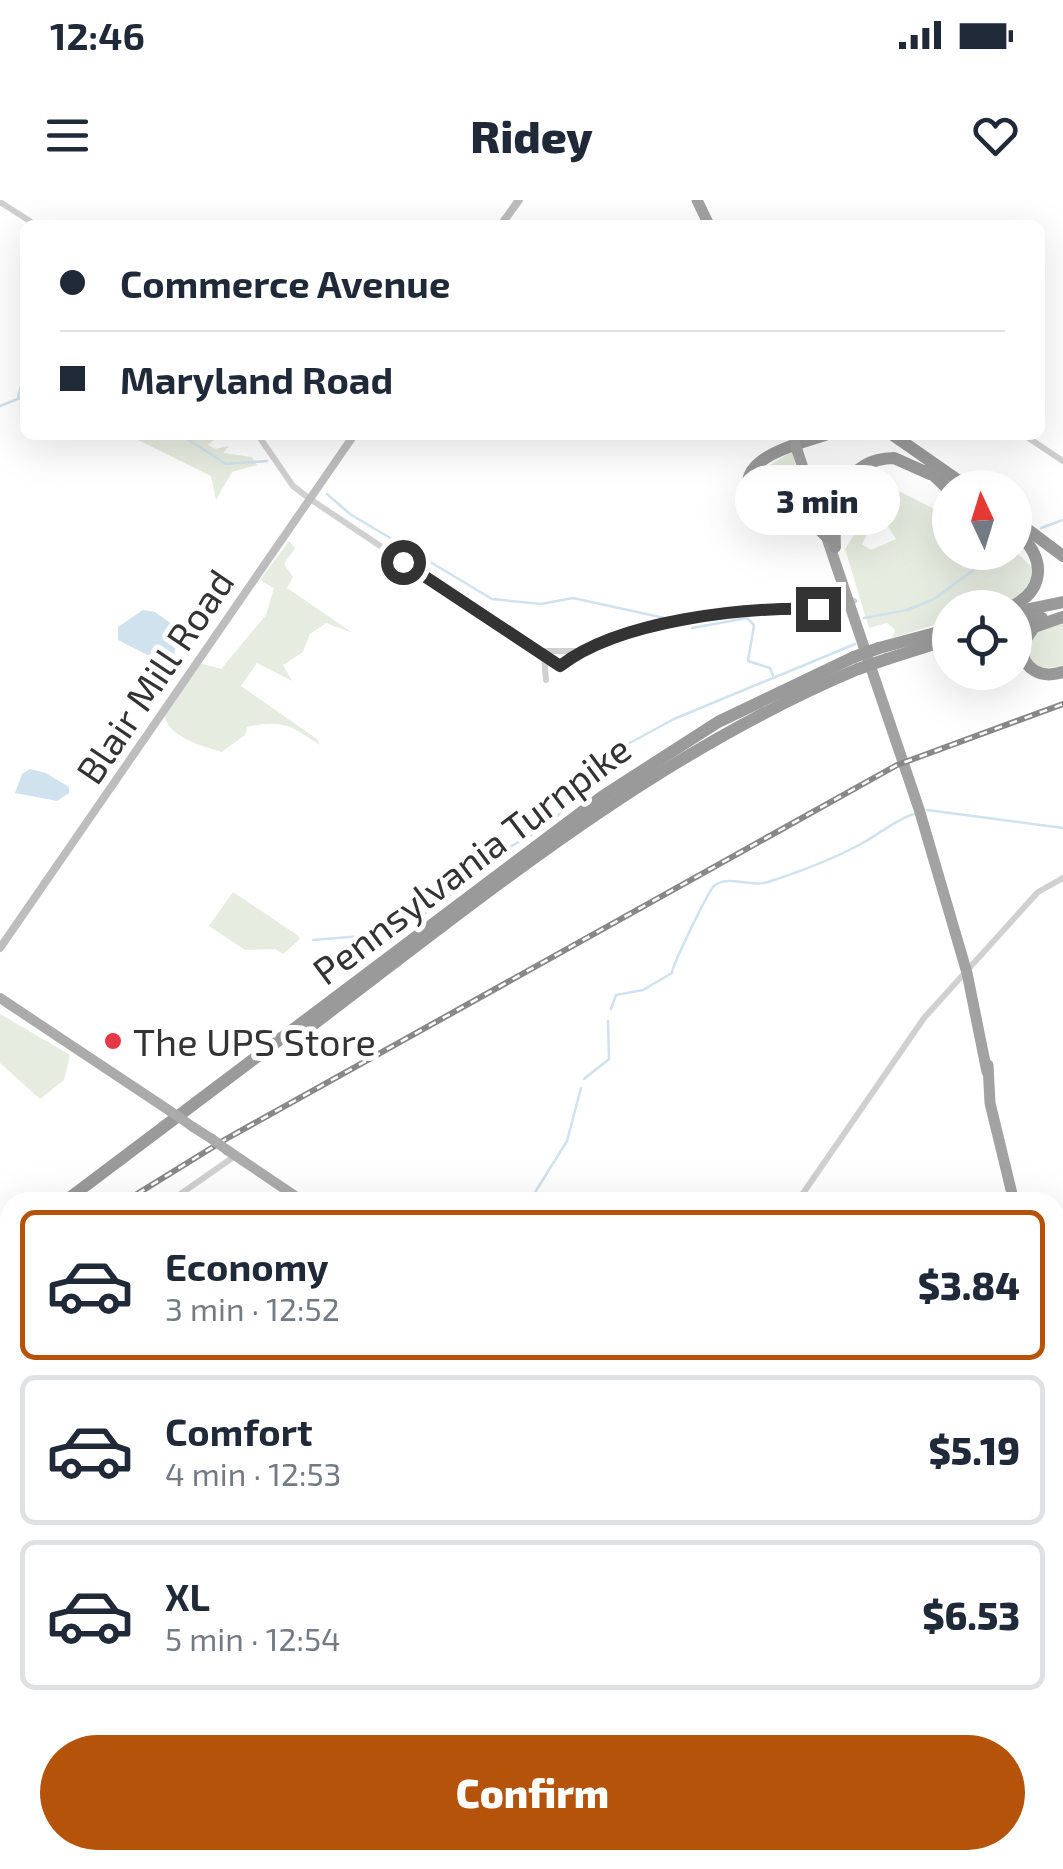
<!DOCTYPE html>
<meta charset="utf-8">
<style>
body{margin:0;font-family:"Exo 2",sans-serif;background:#f6f6f7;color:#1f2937;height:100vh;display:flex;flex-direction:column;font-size:38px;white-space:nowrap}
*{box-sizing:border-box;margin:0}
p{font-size:32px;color:#747a83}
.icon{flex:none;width:55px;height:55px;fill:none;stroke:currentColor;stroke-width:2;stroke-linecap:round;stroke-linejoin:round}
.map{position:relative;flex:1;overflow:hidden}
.details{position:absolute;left:0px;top:992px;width:1065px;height:678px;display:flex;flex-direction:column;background:#fff;border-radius:30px 30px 0 0;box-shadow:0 10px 40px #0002}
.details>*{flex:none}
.top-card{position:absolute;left:20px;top:20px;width:1025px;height:220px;border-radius:15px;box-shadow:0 10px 40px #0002;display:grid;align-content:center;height:220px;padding:0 40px;background:#fff}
.needle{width:65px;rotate:356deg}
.tools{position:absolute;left:932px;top:270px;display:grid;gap:20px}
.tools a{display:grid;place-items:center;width:100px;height:100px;border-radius:50%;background:#fff;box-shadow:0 10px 40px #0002;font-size:50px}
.end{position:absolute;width:45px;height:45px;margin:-22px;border:12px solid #333;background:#fff;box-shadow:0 0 0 5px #fff}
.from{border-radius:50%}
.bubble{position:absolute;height:70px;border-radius:35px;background:#fff;box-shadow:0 10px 40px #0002;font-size:32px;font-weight:800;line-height:70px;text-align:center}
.top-card b{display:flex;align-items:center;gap:35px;height:95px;font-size:38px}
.top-card b+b{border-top:2px solid #e0e1e3}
.top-card i{width:25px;height:25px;background:#1f2937}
ul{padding:18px 0 0;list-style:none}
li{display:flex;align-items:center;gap:30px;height:150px;margin:0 20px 15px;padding:0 20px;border:5px solid #e0e1e3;border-radius:15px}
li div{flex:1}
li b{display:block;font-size:38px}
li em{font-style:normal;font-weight:800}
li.active{border-color:#b45309}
li>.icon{width:90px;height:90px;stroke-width:1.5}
.primary-button{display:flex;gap:20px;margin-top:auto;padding:20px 40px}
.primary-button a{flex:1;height:115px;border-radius:60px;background:#b45309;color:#fff;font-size:40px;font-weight:800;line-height:115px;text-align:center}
.status{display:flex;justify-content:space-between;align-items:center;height:70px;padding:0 50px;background:#fff;direction:ltr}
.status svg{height:28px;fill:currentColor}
header{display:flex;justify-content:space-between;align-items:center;height:130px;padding:0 40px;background:#fff;font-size:45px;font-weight:800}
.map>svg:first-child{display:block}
.green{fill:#e6ecdf}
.water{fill:#cfe2ee}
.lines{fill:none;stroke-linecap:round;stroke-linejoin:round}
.stream{stroke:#cfe2ee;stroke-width:2.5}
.tertiary{stroke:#d0d0d0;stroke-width:6}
.secondary{stroke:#bdbdbd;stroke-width:8}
.primary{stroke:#ababab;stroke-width:10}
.trunk{stroke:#a2a2a2;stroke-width:11}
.motorway{stroke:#9a9a9a;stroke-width:12}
.rail-casing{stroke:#888;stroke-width:6}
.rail{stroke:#fff;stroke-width:2.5;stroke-dasharray:8;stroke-linecap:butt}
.primary-bridge{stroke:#ababab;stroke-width:10}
.trunk-bridge{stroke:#a2a2a2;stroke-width:11}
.motorway-bridge{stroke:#9a9a9a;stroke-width:12}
.route{stroke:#333;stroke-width:12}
.poi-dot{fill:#e63946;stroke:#fff;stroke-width:4}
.labels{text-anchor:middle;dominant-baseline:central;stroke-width:10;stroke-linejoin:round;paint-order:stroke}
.street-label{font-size:38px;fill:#333;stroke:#fff}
.poi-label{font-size:38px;fill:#333;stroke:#fff;text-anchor:start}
</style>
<div class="status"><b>12:46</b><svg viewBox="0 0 49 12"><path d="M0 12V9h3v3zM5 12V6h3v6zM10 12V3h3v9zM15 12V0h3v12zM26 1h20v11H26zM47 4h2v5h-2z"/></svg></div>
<header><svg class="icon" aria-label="menu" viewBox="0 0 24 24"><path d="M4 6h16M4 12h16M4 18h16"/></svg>Ridey<svg class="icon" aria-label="heart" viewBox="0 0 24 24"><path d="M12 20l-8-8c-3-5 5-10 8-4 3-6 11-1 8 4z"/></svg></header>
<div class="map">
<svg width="1063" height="1669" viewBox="0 0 1063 1669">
<rect width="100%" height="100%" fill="#fff"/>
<!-- green -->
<g class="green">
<path d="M139,235H220L208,245L215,249L229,246L223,253L252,257L257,265L232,272L216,300L211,276L136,239Z"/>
<path d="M792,251L800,283L794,298L771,304L757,292L758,273Z"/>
<path d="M885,284L950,317V352L1015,351L1034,369C1024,410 986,407 950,408V420L892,438L895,430L887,423L869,428L845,349L874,304L879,312L862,344L871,350L896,339L883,318L879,292Z"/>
<path d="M289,341L295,348L284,364L293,377L287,388L353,433L326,423L310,434L303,452L283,465L292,481L257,463L241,486L317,539L320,545C290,526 286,519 247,527L245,535L222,552C203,546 168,538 164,514L199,463L221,469L266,415L274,388L260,380Z"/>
<path d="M1063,421V467L1036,468L1025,449L1036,430Z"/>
<path d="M233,692L297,735L300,739L283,754L275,749L245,750L209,726Z"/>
<path d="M0,814L70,855L64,880L40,899L0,863Z"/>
</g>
<!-- water -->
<g class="water">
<path d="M143,410L155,412L179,429L174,455L159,461L118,440V427Z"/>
<path d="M30,569L46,573L69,587V593L57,601L15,593L22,574Z"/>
</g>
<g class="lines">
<!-- stream -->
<g class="stream">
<path d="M18,197L24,175"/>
<path d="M0,206L25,196"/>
<path d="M125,235H126"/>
<path d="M181,235L226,264L267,261"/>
<path d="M141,236L156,235"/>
<path d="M327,294L350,314L492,399L541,404L573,398L669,419"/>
<path d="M1041,328L1063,320"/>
<path d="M864,418L907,410L934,399L998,352"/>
<path d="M692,428L747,418L754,425L748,461L770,468L774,478"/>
<path d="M927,610L1063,628"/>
<path d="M313,740L398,733L472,679L479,664L544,628L583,593L580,583L597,574L626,545L674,519L855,444"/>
<path d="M611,809L616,795L643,790L672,773C672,766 709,689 715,685C731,675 750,688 768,682C799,672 833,659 861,644C879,634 897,619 914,614"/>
<path d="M584,879L609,859L608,821"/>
<path d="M529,1002L567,941L581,888"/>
</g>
<!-- tertiary -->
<g class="tertiary">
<path d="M0,2L36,25"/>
<path d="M258,235L293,286L310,299L560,466C604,431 696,414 753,409C788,405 820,412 854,401"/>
<path d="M1024,235L1063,261"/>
<path d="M543,451H575"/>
<path d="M544,456L546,480"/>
<path d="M169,1002L235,956"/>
<path d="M797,1002L924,818L1038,692L1063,678"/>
<path d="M0,1199L10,1185"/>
<path d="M646,1660L659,1669"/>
<path d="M338,1669L345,1660"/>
</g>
<!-- secondary -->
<g class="secondary">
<path d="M501,25L519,0"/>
<path d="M0,748L354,235"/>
</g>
<!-- primary -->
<g class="primary">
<path d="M0,798L170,911"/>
<path d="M193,927L212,939"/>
<path d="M227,950L304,1002"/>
<path d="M1055,1509L1063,1516"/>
</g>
<!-- trunk -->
<g class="trunk">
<path d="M697,0L709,25"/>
<path d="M797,250L919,609L967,773L987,872"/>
<path d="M988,865L990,903L1014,1002"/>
<path d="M1055,1094L1063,1111"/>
</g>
<!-- motorway -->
<g class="motorway">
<path d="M825,235C795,245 719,262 760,307L806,316L827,337"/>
<path d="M893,235L969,288"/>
<path d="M928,270L950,291"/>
<path d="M777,309L797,301L807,279"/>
<path d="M1015,320L1063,356"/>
<path d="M835,347C833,305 843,259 894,258L930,274"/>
<path d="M1008,408C1043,393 1047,363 1022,337"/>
<path d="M1015,412L1063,402"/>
<path d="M1063,417L1034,427L1021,446C1023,470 1041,479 1063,472"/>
<path d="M1015,424L1042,418"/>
<path d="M879,448L950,429"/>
<path d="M887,459L950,439"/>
<path d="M294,839C475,703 648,557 858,469"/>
<path d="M64,1002L603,596L718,522L854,457"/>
<path d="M0,1060L10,1052"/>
</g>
<!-- rail casing -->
<g class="rail-casing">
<g id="rail">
<path d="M124,1002L226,939L897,565L1063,504"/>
<path d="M0,1093L10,1086"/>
</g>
</g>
<!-- rail -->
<use href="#rail" class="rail"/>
<!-- primary-bridge -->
<g class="primary-bridge">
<path d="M170,911L193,927"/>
<path d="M212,939L227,950"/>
</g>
<!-- trunk-bridge -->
<path class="trunk-bridge" d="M795,243L797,250"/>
<!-- motorway-bridge -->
<g class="motorway-bridge">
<path d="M854,457L879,448"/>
<path d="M858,469L887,459"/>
</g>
</g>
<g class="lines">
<!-- route -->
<path class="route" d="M403,362L560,466C619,420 744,407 818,409"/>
</g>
<!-- markers -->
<circle class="poi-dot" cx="113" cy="841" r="10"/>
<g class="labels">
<!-- street labels -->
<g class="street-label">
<text transform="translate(154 476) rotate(-56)">Blair Mill Road</text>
<text transform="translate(471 659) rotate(-37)">Pennsylvania Turnpike</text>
</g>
<!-- poi labels -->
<g class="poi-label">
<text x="133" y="841">The UPS Store</text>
</g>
</g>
</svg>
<div class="tools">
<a><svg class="needle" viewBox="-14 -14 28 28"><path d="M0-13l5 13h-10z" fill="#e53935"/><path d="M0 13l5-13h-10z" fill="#747a83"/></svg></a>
<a><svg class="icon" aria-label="locate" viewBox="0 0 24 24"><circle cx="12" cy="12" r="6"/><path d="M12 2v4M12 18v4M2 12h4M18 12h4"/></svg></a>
</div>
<i class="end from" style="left:403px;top:362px"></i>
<i class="end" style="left:818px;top:409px"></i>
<div class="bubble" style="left:735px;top:265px;width:165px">3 min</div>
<div class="top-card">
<b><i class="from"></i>Commerce Avenue</b>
<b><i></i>Maryland Road</b>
</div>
<section class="details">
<ul>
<li class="active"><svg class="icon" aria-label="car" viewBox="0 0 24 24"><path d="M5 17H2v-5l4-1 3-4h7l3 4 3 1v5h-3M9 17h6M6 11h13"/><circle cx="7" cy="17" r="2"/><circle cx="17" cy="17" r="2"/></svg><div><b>Economy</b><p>3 min · 12:52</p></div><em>$3.84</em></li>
<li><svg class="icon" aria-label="car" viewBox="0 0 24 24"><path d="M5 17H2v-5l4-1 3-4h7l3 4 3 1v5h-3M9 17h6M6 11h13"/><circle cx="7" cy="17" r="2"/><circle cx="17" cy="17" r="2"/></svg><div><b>Comfort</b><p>4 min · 12:53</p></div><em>$5.19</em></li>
<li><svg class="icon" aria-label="car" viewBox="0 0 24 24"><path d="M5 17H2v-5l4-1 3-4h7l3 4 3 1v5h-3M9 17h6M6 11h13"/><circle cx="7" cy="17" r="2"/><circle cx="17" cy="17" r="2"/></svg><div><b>XL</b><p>5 min · 12:54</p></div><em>$6.53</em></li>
</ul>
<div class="primary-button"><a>Confirm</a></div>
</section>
</div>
